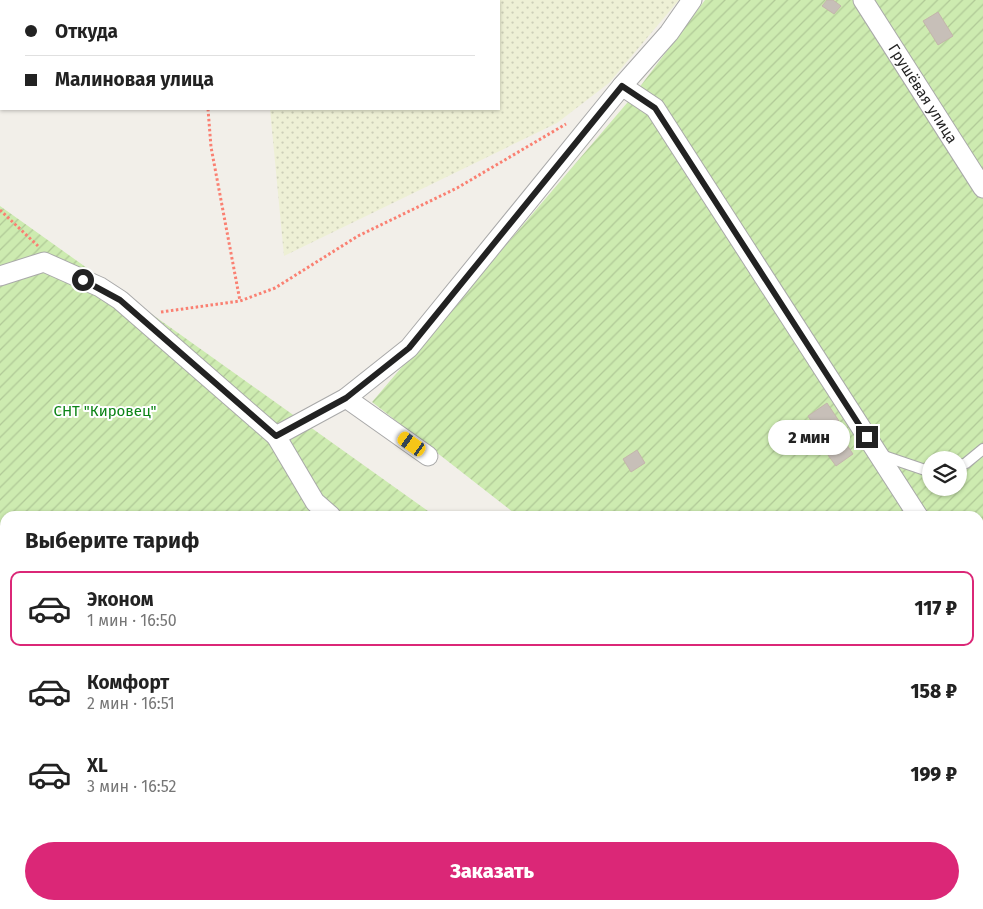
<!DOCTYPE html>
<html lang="ru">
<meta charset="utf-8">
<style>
body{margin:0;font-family:"Fira Sans",sans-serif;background:#f2f2f2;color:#222;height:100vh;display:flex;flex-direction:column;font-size:19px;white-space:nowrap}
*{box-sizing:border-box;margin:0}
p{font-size:16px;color:#767676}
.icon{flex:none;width:28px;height:28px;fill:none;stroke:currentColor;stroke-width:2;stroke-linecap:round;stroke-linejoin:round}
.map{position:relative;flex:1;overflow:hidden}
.sheet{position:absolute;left:0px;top:511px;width:984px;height:399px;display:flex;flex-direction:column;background:#fff;border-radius:15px 15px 0 0;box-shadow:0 1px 4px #0004}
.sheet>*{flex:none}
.banner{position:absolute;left:0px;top:0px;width:500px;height:110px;box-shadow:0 1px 4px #0004;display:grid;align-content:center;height:110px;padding:0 25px;background:#fff}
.tools{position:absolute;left:922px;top:451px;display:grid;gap:10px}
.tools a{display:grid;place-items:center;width:45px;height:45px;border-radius:50%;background:#fff;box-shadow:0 1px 4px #0004;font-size:25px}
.end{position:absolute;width:22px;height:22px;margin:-11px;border:6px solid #222;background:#fff;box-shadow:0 0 0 2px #fff}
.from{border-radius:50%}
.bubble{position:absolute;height:35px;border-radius:18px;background:#fff;box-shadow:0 1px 4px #0004;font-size:16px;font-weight:800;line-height:35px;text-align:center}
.car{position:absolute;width:15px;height:30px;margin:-15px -8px;border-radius:6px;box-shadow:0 0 4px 1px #0007;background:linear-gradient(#f5c518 24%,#345 0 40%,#f5c518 0 76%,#345 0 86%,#f5c518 0)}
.banner b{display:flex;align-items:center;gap:18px;height:48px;font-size:19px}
.banner b+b{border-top:1px solid #e0e0e0}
.banner i{width:12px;height:12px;background:#222}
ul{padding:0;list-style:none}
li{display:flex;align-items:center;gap:15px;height:75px;margin:0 10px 8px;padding:0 15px;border:2px solid transparent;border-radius:10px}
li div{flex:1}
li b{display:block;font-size:19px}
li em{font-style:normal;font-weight:800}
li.on{border-color:#db2777}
li>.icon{width:45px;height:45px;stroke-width:1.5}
h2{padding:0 25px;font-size:22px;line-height:60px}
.action{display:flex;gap:10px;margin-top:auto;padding:10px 25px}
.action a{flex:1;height:58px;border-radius:30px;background:#db2777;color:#fff;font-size:20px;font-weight:800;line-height:58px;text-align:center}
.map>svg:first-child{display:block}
.farmland{fill:url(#farmland-dots)}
.garden{fill:url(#garden-furrows);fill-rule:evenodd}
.building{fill:#c7bfb8;stroke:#c4b6ab}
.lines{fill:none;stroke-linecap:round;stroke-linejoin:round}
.service-casing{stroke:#a9a9a9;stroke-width:12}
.minor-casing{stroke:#a9a9a9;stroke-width:21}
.path{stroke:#fa8072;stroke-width:3;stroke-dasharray:2.5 2.5;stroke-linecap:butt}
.service{stroke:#fff;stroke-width:10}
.minor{stroke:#fff;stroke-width:19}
.route{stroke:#222;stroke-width:6}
.labels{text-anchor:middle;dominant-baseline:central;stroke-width:4;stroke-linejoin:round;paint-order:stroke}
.street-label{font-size:15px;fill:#222;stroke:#fff}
.park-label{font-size:15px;fill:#0c8416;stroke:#fff}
</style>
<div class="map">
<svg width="983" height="909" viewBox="0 0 983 909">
<defs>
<pattern id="farmland-dots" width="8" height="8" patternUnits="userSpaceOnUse" patternTransform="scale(1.25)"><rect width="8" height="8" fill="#eef0d5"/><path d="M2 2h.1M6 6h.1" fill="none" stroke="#ccceb7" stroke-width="1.8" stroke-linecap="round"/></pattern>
<pattern id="garden-furrows" width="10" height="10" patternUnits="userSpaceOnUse" patternTransform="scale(1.25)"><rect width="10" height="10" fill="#cdebb0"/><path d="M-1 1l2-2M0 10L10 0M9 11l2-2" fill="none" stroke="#b0c997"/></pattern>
</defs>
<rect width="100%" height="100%" fill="#f2efe9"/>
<!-- farmland -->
<path class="farmland" d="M260,0H679L609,83L557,123L284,256L270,109H499V1Z"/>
<!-- garden -->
<g class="garden">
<path d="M705,0H983V685L979,682V516H518L372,402L633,96ZM931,460H959V488H931Z"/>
<path d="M0,206L435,516H5V833L0,830Z"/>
<path d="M0,852L5,855V905H77L82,909H0Z"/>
<path d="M979,896L983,899V909H110L106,905H979Z"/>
</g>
<!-- building -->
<g class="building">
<path d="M827,0H833L841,6L834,14L822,6Z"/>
<path d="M938,12L953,36L938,45L923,21Z"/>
<path d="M827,403L839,421L820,435L808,416Z"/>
<path d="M843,439L853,454L836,466L825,451Z"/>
<path d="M637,450L645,463L631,472L623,459Z"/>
</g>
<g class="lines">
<!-- service casing -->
<g class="service-casing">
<g id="service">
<path d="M881,455L931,472"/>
<path d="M959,466L966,463L983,449"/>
<path d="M0,594L5,598"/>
<path d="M0,844L5,847"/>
<path d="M88,905L92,909"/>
<path d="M441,905L447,909"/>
</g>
</g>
<!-- minor casing -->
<g class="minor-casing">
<g id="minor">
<path id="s1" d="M863,0L983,188"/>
<path d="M622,86L655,108L918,516"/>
<path d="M0,276L44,262L100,287L120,300L276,436L346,398L409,348L622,86L669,33L692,0"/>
<path d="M346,398L428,456"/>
<path d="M276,436L315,502L331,516"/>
<path d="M979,610L983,617"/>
<path d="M957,905L962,909"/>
</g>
</g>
<!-- path -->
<g class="path">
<path d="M200,0V1"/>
<path d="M208,109L211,147L240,301"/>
<path d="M0,210L38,246"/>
<path d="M161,312L240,301L275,288L358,236L457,188L566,124"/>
</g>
<!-- service -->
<use href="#service" class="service"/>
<!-- minor -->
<use href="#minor" class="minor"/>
</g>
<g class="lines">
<!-- route -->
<path class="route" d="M83,280L120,300L276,436L346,398L409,348L622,86L655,108L867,437"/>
</g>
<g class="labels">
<!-- street labels -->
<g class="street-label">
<text stroke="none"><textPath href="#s1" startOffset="111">Грушёвая улица</textPath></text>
</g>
<!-- park labels -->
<g class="park-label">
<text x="105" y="411">СНТ "Кировец"</text>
</g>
</g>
</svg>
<div class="tools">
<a><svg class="icon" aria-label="layers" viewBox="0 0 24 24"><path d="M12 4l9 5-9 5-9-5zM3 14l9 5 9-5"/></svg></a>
</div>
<i class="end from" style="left:83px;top:280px"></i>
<i class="end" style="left:867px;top:437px"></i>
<div class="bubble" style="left:768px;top:420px;width:82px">2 мин</div>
<i class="car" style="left:412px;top:444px;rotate:305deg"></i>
<div class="banner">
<b><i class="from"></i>Откуда</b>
<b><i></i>Малиновая улица</b>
</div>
<section class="sheet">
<h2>Выберите тариф</h2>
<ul>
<li class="on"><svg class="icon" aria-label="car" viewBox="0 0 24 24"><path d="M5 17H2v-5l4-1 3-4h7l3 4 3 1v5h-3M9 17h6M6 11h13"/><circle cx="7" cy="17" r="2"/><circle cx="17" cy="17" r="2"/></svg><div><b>Эконом</b><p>1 мин · 16:50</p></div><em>117 ₽</em></li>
<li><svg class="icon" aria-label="car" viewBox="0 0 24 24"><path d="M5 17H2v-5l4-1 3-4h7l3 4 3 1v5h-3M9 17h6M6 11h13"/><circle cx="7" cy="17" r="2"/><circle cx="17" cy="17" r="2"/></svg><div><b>Комфорт</b><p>2 мин · 16:51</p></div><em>158 ₽</em></li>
<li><svg class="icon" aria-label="car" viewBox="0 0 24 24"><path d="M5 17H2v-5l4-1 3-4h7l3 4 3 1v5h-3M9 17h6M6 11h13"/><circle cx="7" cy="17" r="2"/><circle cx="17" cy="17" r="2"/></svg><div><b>XL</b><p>3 мин · 16:52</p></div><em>199 ₽</em></li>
</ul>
<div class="action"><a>Заказать</a></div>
</section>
</div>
